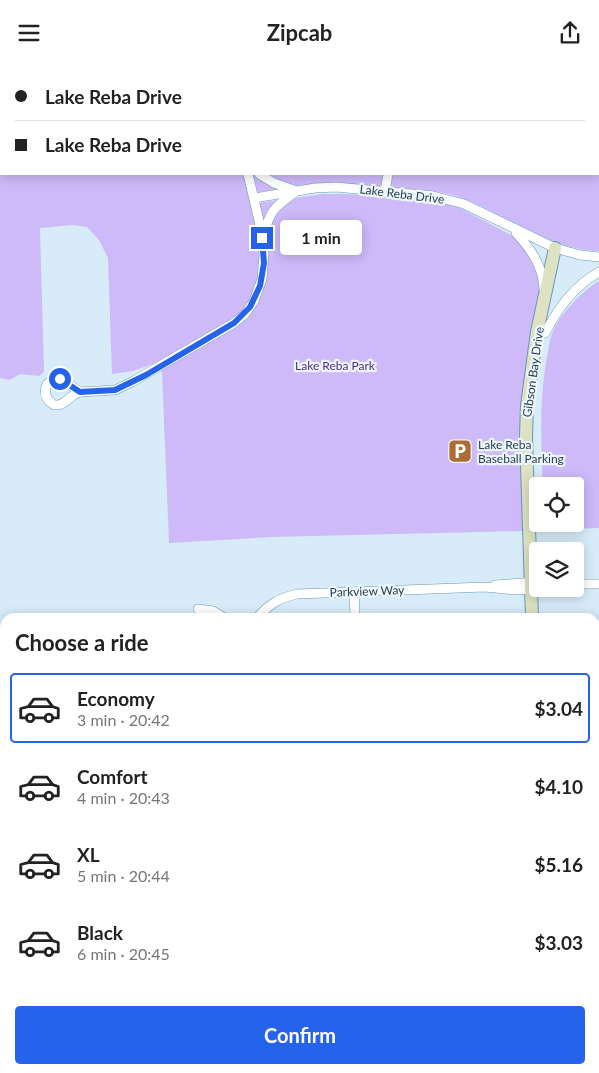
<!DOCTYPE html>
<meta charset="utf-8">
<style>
body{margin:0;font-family:Lato,sans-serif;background:#f6f6f6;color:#222;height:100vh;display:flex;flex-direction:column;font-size:19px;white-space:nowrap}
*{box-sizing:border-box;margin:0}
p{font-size:16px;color:#767676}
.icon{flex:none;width:28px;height:28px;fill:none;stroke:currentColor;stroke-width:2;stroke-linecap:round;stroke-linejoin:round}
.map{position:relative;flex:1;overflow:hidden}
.drawer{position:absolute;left:0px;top:548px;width:600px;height:461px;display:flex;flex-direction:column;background:#fff;border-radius:15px 15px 0 0;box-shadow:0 2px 12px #0003}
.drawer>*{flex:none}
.hud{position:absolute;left:0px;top:0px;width:600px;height:110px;box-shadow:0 2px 12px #0003;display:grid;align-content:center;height:110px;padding:0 15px;background:#fff}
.buttons{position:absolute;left:529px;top:412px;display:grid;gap:10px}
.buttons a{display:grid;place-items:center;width:55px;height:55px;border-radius:5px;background:#fff;box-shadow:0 2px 12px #0003;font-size:25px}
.end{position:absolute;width:22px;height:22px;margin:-11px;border:6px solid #2563eb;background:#fff;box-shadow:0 0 0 2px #fff}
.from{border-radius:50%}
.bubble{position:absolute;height:35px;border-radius:5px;background:#fff;box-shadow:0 2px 12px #0003;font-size:16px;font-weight:700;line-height:35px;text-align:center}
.hud b{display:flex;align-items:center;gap:18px;height:48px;font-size:19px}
.hud b+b{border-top:1px solid #e0e0e0}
.hud i{width:12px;height:12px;background:#222}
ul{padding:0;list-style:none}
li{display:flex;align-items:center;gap:15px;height:70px;margin:0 10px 8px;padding:0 5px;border:2px solid transparent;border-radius:5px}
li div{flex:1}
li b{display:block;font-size:19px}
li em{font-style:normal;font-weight:700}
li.active{border-color:#2563eb}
li>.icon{width:45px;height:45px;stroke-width:1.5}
h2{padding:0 15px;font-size:22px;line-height:60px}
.cta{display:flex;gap:10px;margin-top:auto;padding:10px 15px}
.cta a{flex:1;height:58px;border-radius:5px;background:#2563eb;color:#fff;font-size:20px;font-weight:700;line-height:58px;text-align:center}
header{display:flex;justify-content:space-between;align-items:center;height:65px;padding:0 15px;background:#fff;font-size:22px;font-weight:700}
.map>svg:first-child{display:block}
.green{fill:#ceb9f9}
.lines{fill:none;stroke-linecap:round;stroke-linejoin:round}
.street-casing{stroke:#6998b9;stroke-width:10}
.secondary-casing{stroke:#6998b9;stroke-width:14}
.street{stroke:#fff;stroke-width:9}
.secondary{stroke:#dce2c2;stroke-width:12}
.route{stroke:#2563eb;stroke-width:6}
.labels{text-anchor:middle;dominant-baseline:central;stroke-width:4.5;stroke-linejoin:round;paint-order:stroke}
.street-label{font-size:12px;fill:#293e4c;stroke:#edf7fe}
.park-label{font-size:12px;fill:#552b8b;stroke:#edf7fe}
.poi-label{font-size:12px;fill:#293e4c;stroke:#edf7fe;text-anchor:start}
</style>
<header><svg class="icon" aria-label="menu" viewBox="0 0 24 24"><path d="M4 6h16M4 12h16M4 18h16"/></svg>Zipcab<svg class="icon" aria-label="share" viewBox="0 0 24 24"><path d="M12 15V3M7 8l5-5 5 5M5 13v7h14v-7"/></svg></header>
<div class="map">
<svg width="599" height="1008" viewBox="0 0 599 1008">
<rect width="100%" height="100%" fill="#d7ebf9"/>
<!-- green -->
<g class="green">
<path d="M0,0L210,1H1V109H244L251,139L323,129H348L441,138L458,142L513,171L529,188L538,209L540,224L525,466L271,472L169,478L162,307L158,297L133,306L112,309L108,193L99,175L87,162L73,160L40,163L44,307L39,311L20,309L10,315L0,313Z"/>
<path d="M220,0H581L582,1H220Z"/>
<path d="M599,45V186C550,185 509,152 465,134C444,126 421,125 398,123C374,121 350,118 326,118C304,119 281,124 258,127L257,126L253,109H599Z"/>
<path d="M599,216V463L545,465V459H575V421H543C541,378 539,335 547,292C549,285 549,276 552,269C559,250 582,226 599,216Z"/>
</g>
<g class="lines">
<!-- street casing -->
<g class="street-casing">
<g id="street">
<path d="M215,0V1"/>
<path d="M360,0L363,1"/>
<path d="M419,0V1"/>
<path d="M259,109L274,118L294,125"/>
<path d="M385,126L388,109"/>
<path d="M254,133L315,123L336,122L433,131L464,139L555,183L580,190L599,192"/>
<path d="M516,168C531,184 543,201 544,224"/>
<path d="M263,170C271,145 273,143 294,128"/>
<path d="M545,268C559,242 573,222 599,207"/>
<path d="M55,314L64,316L80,327C69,330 66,341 54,340C46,335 43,328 47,319Z"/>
<path d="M80,327L115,325L132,317L234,258L245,249L254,236L262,214L264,189L260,160L248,109"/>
<path d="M575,519H599"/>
<path d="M495,520L538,517"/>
<path d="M354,527L355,552"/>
<path d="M198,544L213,546L223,552"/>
<path d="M258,552C269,539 280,533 297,529L485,522L514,525L543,524"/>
<path d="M595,683L599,686"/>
<path d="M595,734L599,720"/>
<path d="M595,995L599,994"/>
<path d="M26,1004V1008"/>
<path d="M544,1008L560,1004"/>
</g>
</g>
<!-- secondary casing -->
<g class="secondary-casing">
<g id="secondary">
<path d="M532,552L526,372L527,340L537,267L555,183"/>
<path d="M244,1008L246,1004"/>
<path d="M256,1008L258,1004"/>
</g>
</g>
<!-- street -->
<use href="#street" class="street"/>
<!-- secondary -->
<use href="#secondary" class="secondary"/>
</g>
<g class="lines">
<!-- route -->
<path class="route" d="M60,314L80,327L115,325L146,310L234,258L250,242L260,221L264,198L262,173"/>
</g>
<!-- icons -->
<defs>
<g id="parking-square" transform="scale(1.25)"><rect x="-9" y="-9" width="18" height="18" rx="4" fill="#ac6c34" stroke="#edf7fe"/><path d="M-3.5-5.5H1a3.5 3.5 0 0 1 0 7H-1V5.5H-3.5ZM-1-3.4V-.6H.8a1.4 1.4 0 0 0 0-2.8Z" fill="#fff"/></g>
</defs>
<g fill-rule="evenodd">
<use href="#parking-square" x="460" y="386"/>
</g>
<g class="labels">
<!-- street labels -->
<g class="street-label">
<text transform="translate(402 129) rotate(7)">Lake Reba Drive</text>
<text transform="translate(533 307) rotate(-82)">Gibson Bay Drive</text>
<text transform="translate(367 526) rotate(-2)">Parkview Way</text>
</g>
<!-- park labels -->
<g class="park-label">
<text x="335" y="300">Lake Reba Park</text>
</g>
<!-- poi labels -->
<g class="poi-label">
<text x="478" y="379">Lake Reba<tspan x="478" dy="14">Baseball Parking</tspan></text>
</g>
</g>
</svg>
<div class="buttons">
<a><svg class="icon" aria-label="locate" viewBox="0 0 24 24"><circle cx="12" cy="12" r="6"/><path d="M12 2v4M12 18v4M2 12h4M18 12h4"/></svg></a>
<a><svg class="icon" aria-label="layers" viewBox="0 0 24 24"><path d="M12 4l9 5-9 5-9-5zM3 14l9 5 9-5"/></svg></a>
</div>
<i class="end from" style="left:60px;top:314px"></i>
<i class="end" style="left:262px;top:173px"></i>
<div class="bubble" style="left:280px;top:155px;width:82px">1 min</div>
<div class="hud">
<b><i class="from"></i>Lake Reba Drive</b>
<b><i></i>Lake Reba Drive</b>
</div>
<section class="drawer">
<h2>Choose a ride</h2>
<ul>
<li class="active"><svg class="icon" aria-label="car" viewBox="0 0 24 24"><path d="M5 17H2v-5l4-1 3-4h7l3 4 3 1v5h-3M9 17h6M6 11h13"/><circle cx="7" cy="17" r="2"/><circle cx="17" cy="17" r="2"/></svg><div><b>Economy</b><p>3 min · 20:42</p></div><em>$3.04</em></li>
<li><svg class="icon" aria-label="car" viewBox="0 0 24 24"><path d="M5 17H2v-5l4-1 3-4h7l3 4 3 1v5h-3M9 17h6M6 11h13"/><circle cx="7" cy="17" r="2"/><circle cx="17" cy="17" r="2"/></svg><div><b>Comfort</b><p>4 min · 20:43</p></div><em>$4.10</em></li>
<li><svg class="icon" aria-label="car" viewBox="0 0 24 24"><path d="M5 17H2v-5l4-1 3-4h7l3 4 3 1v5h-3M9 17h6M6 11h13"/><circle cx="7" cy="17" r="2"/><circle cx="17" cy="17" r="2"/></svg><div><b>XL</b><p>5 min · 20:44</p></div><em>$5.16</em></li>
<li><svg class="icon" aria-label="car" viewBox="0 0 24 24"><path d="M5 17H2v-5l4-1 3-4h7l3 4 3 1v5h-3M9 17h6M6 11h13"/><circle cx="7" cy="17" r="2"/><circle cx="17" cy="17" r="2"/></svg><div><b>Black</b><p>6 min · 20:45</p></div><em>$3.03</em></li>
</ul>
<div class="cta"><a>Confirm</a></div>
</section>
</div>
